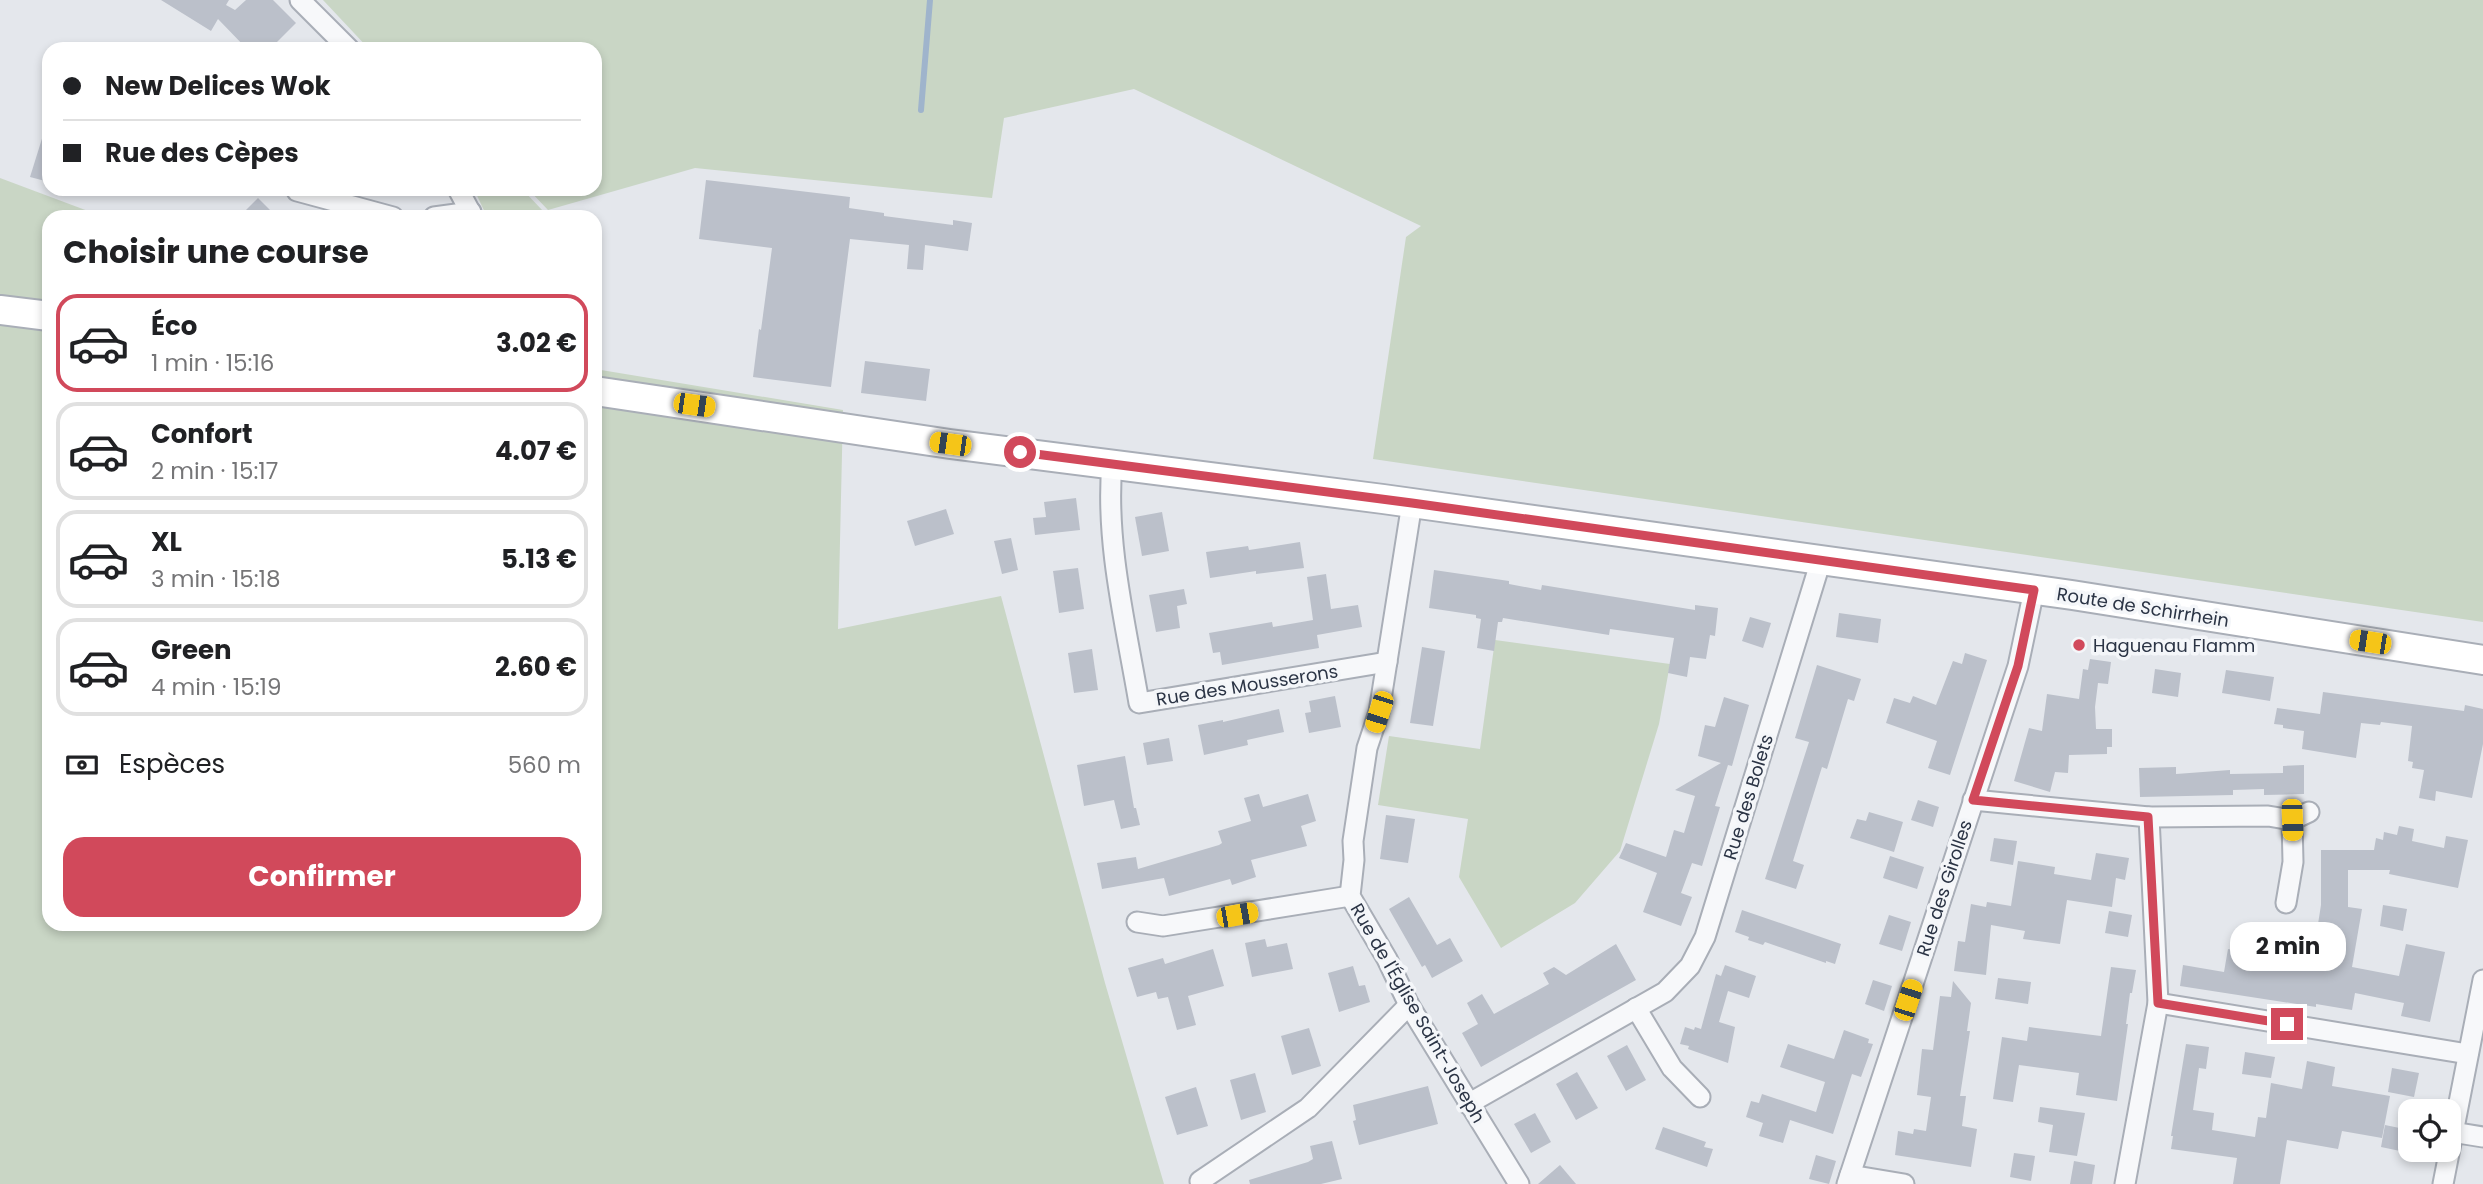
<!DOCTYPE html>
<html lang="fr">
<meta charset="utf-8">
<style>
body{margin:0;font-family:Poppins,sans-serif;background:#f2f2f2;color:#202124;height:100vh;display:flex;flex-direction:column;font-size:26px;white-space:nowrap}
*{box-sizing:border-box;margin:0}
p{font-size:23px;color:#757577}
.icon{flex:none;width:38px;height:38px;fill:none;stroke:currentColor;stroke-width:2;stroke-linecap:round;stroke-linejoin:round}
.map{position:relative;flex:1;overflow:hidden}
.drawer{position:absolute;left:42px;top:210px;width:560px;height:721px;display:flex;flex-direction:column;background:#fff;border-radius:21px;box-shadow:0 4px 10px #0003}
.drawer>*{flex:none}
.banner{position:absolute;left:42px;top:42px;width:560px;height:154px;border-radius:21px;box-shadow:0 4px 10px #0003;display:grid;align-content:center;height:154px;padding:0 21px;background:#fff}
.fabs{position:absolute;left:2398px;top:1099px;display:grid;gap:14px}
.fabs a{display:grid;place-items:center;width:63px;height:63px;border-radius:14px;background:#fff;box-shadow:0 4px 10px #0003;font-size:35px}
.end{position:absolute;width:32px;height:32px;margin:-16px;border:9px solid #d1495b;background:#fff;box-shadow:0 0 0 4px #fff}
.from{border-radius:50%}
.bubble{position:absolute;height:49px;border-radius:21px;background:#fff;box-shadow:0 4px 10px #0003;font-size:23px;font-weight:700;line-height:49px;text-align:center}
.car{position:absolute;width:21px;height:42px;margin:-21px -10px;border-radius:9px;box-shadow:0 0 5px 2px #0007;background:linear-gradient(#f5c518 24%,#345 0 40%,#f5c518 0 76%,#345 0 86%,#f5c518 0)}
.banner b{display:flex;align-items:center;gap:24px;height:66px;font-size:26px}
.banner b+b{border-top:2px solid #e0e0e0}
.banner i{width:18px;height:18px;background:#202124}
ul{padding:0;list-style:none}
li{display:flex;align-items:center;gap:21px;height:98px;margin:0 14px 10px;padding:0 7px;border:4px solid #e0e0e0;border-radius:21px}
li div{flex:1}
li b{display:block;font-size:26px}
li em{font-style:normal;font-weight:700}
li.active{border-color:#d1495b}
li>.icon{width:63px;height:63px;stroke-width:1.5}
h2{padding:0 21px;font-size:32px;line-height:84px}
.pay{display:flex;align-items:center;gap:18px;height:77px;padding:0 21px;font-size:26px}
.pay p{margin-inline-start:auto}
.button{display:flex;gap:14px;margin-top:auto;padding:14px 21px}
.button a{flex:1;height:80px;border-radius:21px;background:#d1495b;color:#fff;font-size:28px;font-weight:700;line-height:80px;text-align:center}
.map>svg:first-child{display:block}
.green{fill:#c9d6c5}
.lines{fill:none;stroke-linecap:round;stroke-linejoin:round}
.stream{stroke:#9fb4cc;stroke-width:6}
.building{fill:#bbc0ca}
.street-casing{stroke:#a9aeb7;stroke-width:23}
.secondary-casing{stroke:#a9aeb7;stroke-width:32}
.street{stroke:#f7f8fa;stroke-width:19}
.secondary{stroke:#fff;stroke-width:28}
.route{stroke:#d1495b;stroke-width:9}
.poi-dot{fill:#d1495b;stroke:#f4f6f9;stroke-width:2.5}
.labels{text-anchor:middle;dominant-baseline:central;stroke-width:7;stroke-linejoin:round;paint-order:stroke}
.street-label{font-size:18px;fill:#2b3445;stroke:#f4f6f9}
.poi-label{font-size:18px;fill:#2b3445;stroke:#f4f6f9;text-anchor:start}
</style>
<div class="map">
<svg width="2483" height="1184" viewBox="0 0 2483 1184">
<rect width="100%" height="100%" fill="#e4e7ec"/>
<!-- green -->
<g class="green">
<path d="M323,0H2483V622L1373,459L1406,237L1421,226L1134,89L1004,118L992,198L695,168L548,210L528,189H595V49H369Z"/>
<path d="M0,178L104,217H49V924H595V369L843,410L838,629L1001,596L1105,983L1164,1184H0Z"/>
<path d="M474,189H522L544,212V217H487Z"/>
<path d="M1495,640L1670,664L1659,724L1620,851L1575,903L1501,948L1459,877L1468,819L1378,805L1389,736L1480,749Z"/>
</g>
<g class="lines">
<!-- stream -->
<path class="stream" d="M921,110L930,0"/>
</g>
<!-- building -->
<g class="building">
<path d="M161,0H229L226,5L235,10L246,0H273L296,23L270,49H247L218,19L211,31Z"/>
<path d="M45,129L49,130V182L30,177Z"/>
<path d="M706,180L850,197L849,208L884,213V216L953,225V220L972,223L968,251L925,245L923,270L907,269L909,245L850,239L831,387L753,377L759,329L761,330L772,248L699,239Z"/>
<path d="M258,198L277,217H239Z"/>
<path d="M865,361L930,369L926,401L861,393Z"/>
<path d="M1076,498L1080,530L1035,535L1033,518L1046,517L1044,502Z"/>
<path d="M946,509L954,534L915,546L907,521Z"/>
<path d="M1162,512L1169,551L1142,556L1135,517Z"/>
<path d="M1011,538L1018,570L1002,574L994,541Z"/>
<path d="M1300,542L1304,568L1256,574V571L1210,578L1206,552L1248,546L1249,550Z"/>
<path d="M1078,568L1084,609L1059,613L1053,571Z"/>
<path d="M1434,570L1509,581V584L1541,590L1542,585L1695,610V605L1718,608L1715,636L1710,635L1706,659L1690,657L1687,677L1668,673L1674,638L1610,629L1609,635L1503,618L1502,622H1498L1494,651L1477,648L1481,619L1476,618V615L1429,608Z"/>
<path d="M1326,574L1331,609L1358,605L1362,627L1317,635L1319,648L1222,665L1220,652L1213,653L1209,633L1272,622L1273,627L1313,620L1307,577Z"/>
<path d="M1184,589L1187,604L1177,606L1180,628L1156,632L1149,595Z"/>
<path d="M1839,613L1881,619L1878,643L1836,637Z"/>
<path d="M1750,617L1771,623L1763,648L1742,641Z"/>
<path d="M1422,647L1445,651L1433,726L1410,723Z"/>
<path d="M1092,649L1098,690L1074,693L1068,653Z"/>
<path d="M1965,653L1987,660L1950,775L1928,768L1937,741L1886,723L1894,698L1910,703L1913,696L1936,705L1953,661L1962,664Z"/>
<path d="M2090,659L2111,662L2108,684L2098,683L2095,707L2096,729H2112V747H2107V754L2069,755L2068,773L2055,772L2050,792L2014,781L2029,728L2042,731L2047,694L2079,699L2083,669L2088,670Z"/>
<path d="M1817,665L1861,679L1854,701L1848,699L1827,769L1822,767L1804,825L1793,861L1804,865L1796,889L1765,879L1809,742L1795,738Z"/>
<path d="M2155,669L2181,673L2178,697L2152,693Z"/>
<path d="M2226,670L2274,677L2270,701L2222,693Z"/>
<path d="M2323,692L2464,711L2465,705L2483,709V744L2472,798L2436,791L2435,801L2419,798L2424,770L2412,768L2413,762L2408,761L2412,726L2381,722L2380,725L2361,723L2356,758L2302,749L2304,731L2283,728V725L2274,724L2277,708L2320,714Z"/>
<path d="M1335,696L1341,727L1309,733L1305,713L1311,712L1309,701Z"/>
<path d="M1724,697L1749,705L1732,766L1728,765L1715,806L1720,807L1702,866L1692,863L1681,893L1692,897L1681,926L1643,912L1657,873L1619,858L1626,843L1666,857L1674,830L1684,833L1695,796L1675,790L1721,763L1698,756L1705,725L1715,727Z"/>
<path d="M1279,709L1284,732L1247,740L1248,745L1204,755L1198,725L1223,720V722Z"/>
<path d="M1169,738L1173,761L1147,765L1143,743Z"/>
<path d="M1125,756L1134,808H1136L1140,825L1121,829L1114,800L1084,806L1077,765Z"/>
<path d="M2304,765V794L2264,795V789L2233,790V795L2140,797L2139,768L2176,767V774L2230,770V774L2283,773V766Z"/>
<path d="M1259,794L1263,807L1308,794L1316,821L1301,826L1307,846L1251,860L1256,877L1232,885L1230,879L1169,896L1164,878L1102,889L1097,863L1136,857L1138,869L1219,845L1222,843L1218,831L1251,821L1244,798Z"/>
<path d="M1918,800L1939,807L1933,827L1911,820Z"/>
<path d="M1869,812L1903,822L1894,852L1850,838L1857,819L1866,821Z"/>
<path d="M1386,815L1415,819L1408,863L1380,859Z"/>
<path d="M2399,826L2414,829L2412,841L2444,848L2446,836L2468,840L2458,888L2389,874L2390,870H2348V907L2362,909L2352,967L2399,976L2406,944L2445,952L2430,1022L2401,1016L2404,1003L2355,993L2352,1010L2316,1004V1007L2180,986L2183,965L2224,972L2228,949L2291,959L2294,939L2315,943L2321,905V850H2374L2376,838L2383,840L2384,832L2397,835Z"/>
<path d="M1994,838L2017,841L2013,865L1990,861Z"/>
<path d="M2096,853L2129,858L2125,880L2116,878L2112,907L2067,900L2060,944L2023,939L2025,931L1991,925L1986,975L1954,971L1958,941L1965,942L1971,904L1986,907L1987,902L2011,906L2018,861L2055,867L2054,874L2091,880Z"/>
<path d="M1890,856L1924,867L1917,889L1883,878Z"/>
<path d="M1409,897L1437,945L1450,938L1463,961L1432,978L1425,965L1422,967L1389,909Z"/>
<path d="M2383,905L2407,909L2403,931L2380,926Z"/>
<path d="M1742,910L1841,944L1835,964L1826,961V963L1765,942L1763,945L1748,940L1749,937L1735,932Z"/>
<path d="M2109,911L2132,915L2128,937L2105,933Z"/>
<path d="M1889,915L1911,922L1902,951L1879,944Z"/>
<path d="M1265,939L1267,947L1287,943L1293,969L1252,977L1245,943Z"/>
<path d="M1616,944L1636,980L1481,1067L1462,1033L1478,1024L1467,1003L1482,994L1494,1014L1549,984L1543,973L1554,967L1566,975Z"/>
<path d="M1213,949L1224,986L1188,996L1196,1025L1177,1030L1168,997L1158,999L1156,992L1137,997L1128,968L1163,958L1165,964Z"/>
<path d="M1725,965L1756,976L1749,998L1728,991L1719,1022L1735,1027L1728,1063L1688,1049L1689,1046L1680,1044L1685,1027L1694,1030L1695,1027L1701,1029L1716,974L1721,976Z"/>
<path d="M1353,966L1359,986L1365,985L1370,1002L1339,1012L1328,973Z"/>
<path d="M2111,967L2136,970L2132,993H2130L2126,1024H2128L2117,1101L2076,1095L2079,1073L2019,1065L2013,1102L1993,1099L2002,1037L2027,1041L2029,1027L2101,1036Z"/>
<path d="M1998,978L2031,982L2028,1004L1995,999Z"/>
<path d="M1873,980L1892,986L1884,1011L1865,1004Z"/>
<path d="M1953,981L1971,1003L1967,1031H1970L1960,1096H1966L1962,1126L1977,1129L1971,1167L1895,1155L1898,1131L1913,1134L1914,1129L1926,1131L1931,1097L1917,1095L1922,1049L1933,1050L1940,996L1951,997Z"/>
<path d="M1309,1028L1321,1066L1292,1075L1281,1036Z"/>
<path d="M1844,1030L1869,1039L1868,1043L1873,1044L1861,1077L1852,1074L1833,1134L1790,1120L1783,1143L1759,1136L1763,1123L1746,1117L1751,1101L1759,1103L1762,1094L1816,1112L1825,1082L1780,1067L1788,1044L1834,1059Z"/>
<path d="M2186,1044L2209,1047L2206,1069L2199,1068L2193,1110L2214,1113L2212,1130L2255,1137L2258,1117L2266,1118L2271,1083L2302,1089L2307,1061L2335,1067L2332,1086L2390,1096L2382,1138L2342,1131L2338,1149L2287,1140L2280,1184H2233L2237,1158L2171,1149L2173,1136H2171Z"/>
<path d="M1627,1045L1646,1080L1626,1091L1607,1056Z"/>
<path d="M2245,1052L2275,1057L2271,1078L2242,1074Z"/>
<path d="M2392,1068L2419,1073L2414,1097L2388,1092Z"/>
<path d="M1577,1072L1598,1108L1576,1120L1556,1084Z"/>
<path d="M1255,1073L1266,1112L1241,1120L1230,1080Z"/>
<path d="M1428,1086L1438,1124L1359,1145L1353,1121L1356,1120L1353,1105Z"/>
<path d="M1196,1087L1208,1126L1177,1135L1165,1097Z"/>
<path d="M2040,1107L2085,1113L2077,1156L2049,1152L2053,1125L2038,1122Z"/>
<path d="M1535,1113L1551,1142L1531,1153L1514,1124Z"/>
<path d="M2385,1125L2409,1130L2405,1152L2381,1147Z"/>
<path d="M1663,1127L1706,1142L1704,1147L1713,1149L1707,1167L1655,1149Z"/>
<path d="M1332,1141L1342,1179L1321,1184H1250L1249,1180L1308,1162L1313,1159L1310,1146Z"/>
<path d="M2014,1153L2035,1156L2031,1181L2010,1177Z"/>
<path d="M1816,1155L1836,1161L1829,1184L1809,1179Z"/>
<path d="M2074,1161L2095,1165L2092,1184H2070Z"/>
<path d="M1560,1165L1576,1184H1538Z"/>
</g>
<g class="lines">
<!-- street casing -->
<g class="street-casing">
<g id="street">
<path d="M300,0L349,49"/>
<path d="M458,189L473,217"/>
<path d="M297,191L393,217"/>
<path d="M434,217L471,212"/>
<path d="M1112,464C1105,542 1126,626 1139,703L1387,662"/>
<path d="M1412,503L1379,712L1367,748L1353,841L1354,860L1350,896L1387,959L1409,1005L1519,1184"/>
<path d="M1973,800L2149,817L2268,816L2292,820L2309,812"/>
<path d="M2286,903L2293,862L2292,820"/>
<path d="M1137,922L1163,926L1350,896"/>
<path d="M2158,1003L2468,1054"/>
<path d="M1636,1008L1672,1068L1700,1097"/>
<path d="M1468,1104L1665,992L1690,966L1705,937L1821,560"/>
<path d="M2452,1132L2483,1137"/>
<path d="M1850,1175L1904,1184"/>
<path d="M1200,1181L1308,1108L1409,1005"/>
<path d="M1847,1184L2018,666L2034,590"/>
<path d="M2125,1184L2158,1003L2149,817"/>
<path d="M2443,1184L2483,980"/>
</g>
</g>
<!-- secondary casing -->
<g class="secondary-casing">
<g id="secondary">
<path d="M0,310L49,316"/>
<path d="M595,391L950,444L1383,499L2072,595L2483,660"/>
</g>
</g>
<!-- street -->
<use href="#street" class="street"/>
<!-- secondary -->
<use href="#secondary" class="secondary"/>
</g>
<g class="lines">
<!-- route -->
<path class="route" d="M1020,452L1412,503L2034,590L2018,666L1973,800L2148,817L2158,1003L2287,1024"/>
</g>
<!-- markers -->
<circle class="poi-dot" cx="2079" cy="645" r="7"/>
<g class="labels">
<!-- street labels -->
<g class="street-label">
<text transform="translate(2143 607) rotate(9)">Route de Schirrhein</text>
<text transform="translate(1247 685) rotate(-9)">Rue des Mousserons</text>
<text transform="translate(1748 797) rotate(-73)">Rue des Bolets</text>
<text transform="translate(1944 888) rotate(-72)">Rue des Girolles</text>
<text transform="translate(1418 1013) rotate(60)">Rue de l'Église Saint-Joseph</text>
</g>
<!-- poi labels -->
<g class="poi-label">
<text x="2093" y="645">Haguenau Flamm</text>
</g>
</g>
</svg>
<div class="fabs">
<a><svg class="icon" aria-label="locate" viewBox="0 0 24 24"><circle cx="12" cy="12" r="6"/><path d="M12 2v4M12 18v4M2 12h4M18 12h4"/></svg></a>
</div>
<i class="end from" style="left:1020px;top:452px"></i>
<i class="end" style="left:2287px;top:1024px"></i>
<div class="bubble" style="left:2230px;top:922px;width:116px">2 min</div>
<i class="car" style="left:694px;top:405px;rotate:98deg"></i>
<i class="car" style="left:950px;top:444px;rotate:278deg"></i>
<i class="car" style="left:2370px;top:642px;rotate:279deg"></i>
<i class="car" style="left:1379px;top:712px;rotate:198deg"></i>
<i class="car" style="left:2292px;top:820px;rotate:178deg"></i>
<i class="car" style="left:1237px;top:915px;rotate:80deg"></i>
<i class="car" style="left:1908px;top:1000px;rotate:18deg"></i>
<div class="banner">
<b><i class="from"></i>New Delices Wok</b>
<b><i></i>Rue des Cèpes</b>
</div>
<section class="drawer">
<h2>Choisir une course</h2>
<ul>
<li class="active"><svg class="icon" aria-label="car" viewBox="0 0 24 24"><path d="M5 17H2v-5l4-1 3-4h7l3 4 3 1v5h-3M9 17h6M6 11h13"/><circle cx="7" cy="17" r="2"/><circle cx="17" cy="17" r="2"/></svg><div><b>Éco</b><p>1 min · 15:16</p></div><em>3.02 €</em></li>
<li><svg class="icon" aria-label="car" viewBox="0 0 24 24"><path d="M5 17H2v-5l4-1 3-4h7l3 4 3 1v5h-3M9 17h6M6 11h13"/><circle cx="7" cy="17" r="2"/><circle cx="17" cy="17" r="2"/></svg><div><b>Confort</b><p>2 min · 15:17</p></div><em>4.07 €</em></li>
<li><svg class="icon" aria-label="car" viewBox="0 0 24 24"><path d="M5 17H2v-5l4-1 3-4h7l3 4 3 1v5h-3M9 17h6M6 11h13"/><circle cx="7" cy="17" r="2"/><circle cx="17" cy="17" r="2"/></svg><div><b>XL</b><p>3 min · 15:18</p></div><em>5.13 €</em></li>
<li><svg class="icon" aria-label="car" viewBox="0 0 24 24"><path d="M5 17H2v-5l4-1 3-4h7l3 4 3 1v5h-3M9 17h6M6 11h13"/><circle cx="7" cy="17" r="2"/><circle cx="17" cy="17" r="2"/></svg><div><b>Green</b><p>4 min · 15:19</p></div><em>2.60 €</em></li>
</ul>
<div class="pay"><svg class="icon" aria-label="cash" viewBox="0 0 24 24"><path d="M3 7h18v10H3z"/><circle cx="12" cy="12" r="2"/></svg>Espèces<p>560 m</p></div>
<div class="button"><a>Confirmer</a></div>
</section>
</div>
